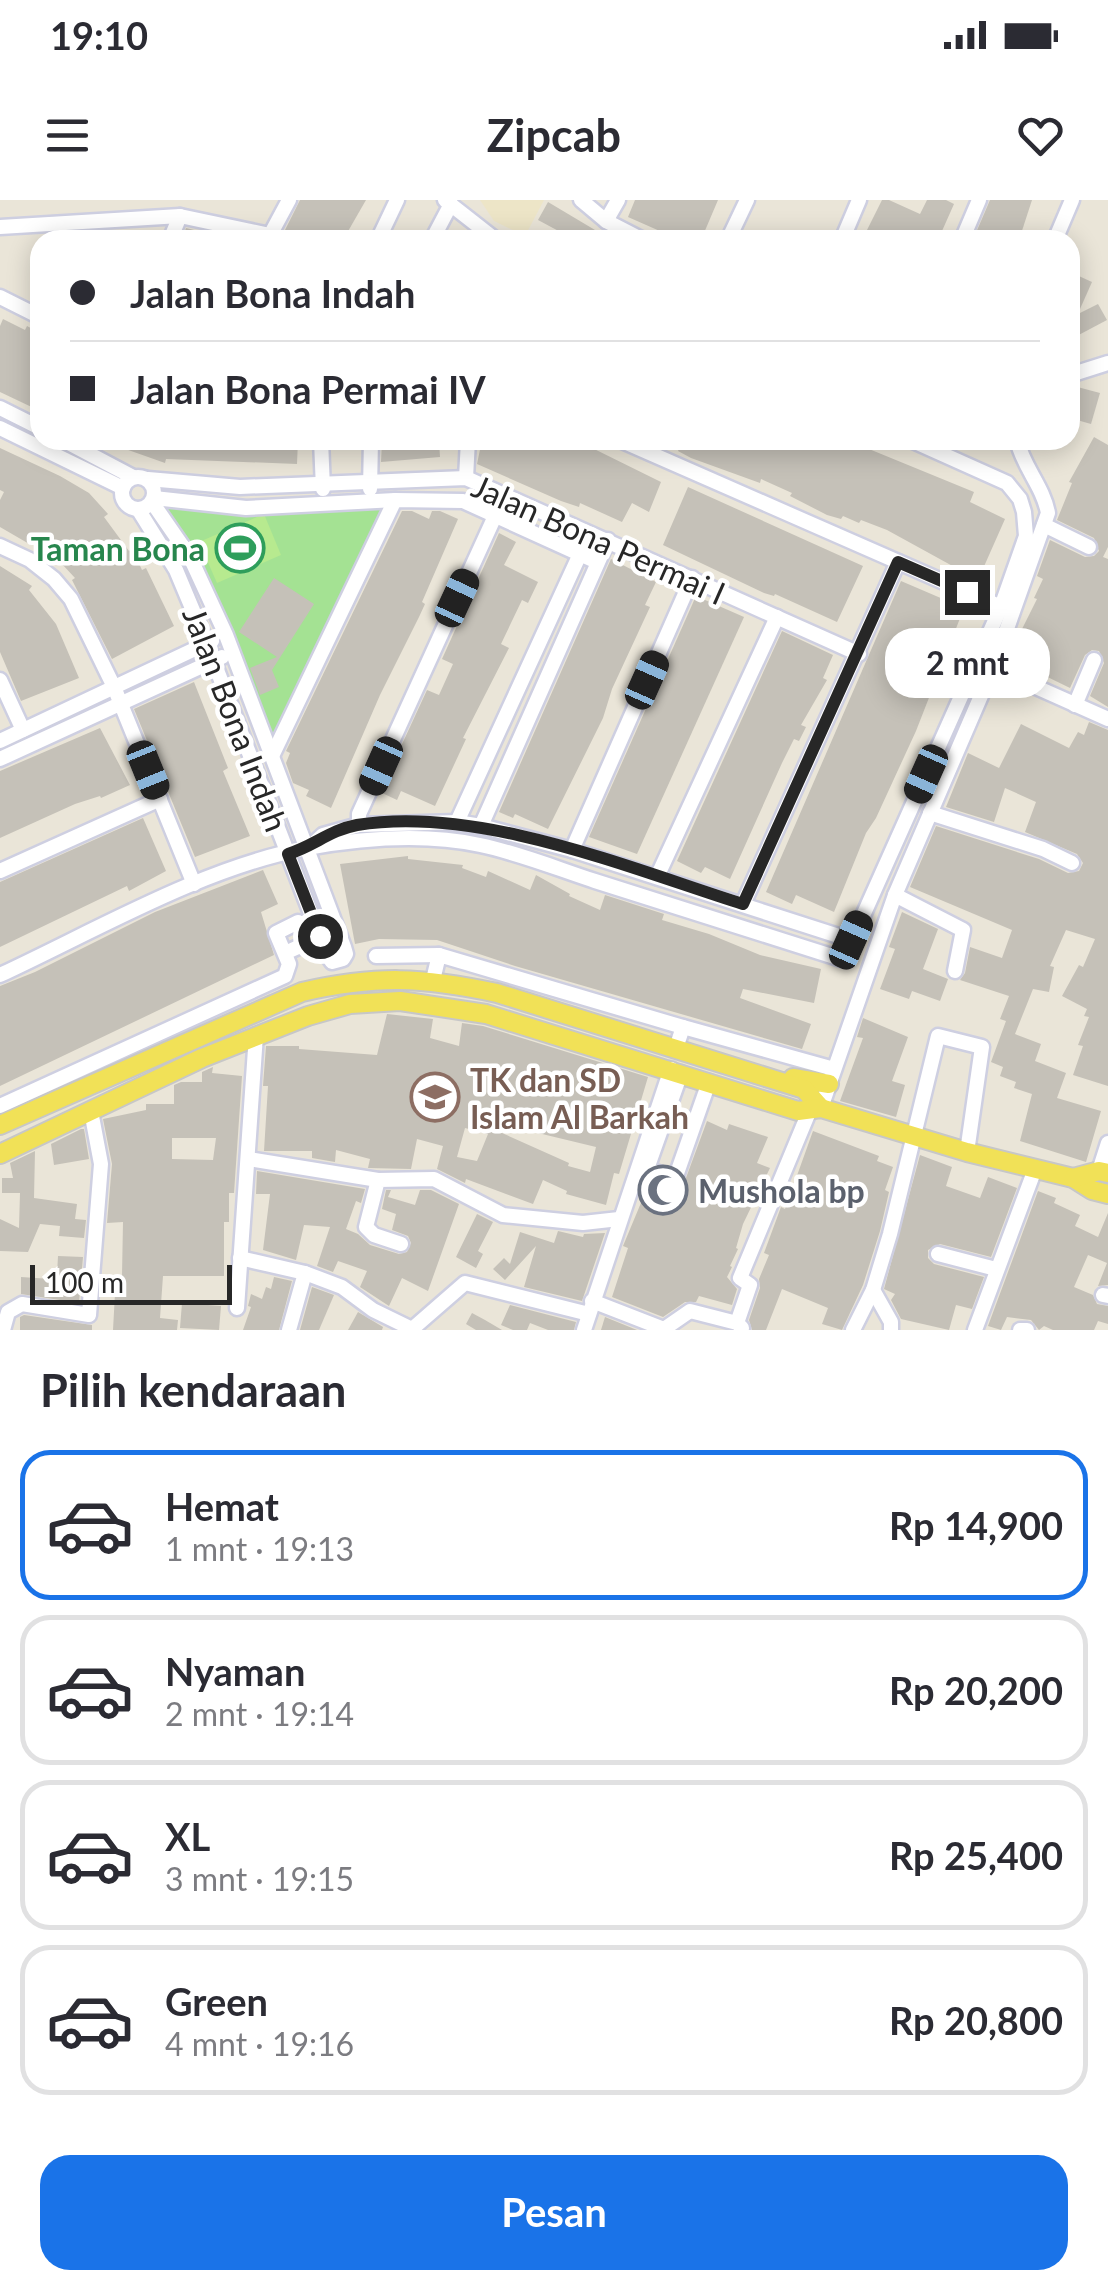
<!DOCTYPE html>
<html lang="id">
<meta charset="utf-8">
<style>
body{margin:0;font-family:Lato,sans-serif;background:#f2f2f3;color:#2b2b33;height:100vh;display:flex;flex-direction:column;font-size:38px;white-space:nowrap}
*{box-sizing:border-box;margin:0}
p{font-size:32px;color:#7c7c81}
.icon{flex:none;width:55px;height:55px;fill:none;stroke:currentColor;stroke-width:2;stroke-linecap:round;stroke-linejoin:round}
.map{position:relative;height:1130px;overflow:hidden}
.details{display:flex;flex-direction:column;background:#fff;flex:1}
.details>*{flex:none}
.top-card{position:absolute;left:30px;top:30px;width:1050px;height:220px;border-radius:30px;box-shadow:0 5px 25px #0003;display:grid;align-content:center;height:220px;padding:0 40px;background:#fff}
.scale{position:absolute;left:30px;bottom:25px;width:202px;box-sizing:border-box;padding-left:10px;border:5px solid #272727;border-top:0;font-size:28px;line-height:35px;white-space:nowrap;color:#272727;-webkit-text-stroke:8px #fff;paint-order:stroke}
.end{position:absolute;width:45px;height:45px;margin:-22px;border:12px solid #272727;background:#fff;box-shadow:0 0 0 5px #fff}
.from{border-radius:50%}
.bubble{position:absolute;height:70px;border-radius:30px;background:#fff;box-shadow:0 5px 25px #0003;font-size:32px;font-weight:700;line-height:70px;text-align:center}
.car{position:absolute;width:30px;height:60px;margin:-30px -15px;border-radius:12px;box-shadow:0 0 8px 2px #0007;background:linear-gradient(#222 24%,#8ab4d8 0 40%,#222 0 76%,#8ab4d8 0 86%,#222 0)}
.top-card b{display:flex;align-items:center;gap:35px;height:95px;font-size:38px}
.top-card b+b{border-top:2px solid #e1e1e2}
.top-card i{width:25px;height:25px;background:#2b2b33}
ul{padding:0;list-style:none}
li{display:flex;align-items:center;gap:30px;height:150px;margin:0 20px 15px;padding:0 20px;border:5px solid #e1e1e2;border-radius:30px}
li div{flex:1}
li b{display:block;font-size:38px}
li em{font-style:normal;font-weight:700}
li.active{border-color:#1a73e8}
li>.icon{width:90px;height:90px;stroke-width:1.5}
h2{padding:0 40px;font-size:45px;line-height:120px}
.primary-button{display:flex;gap:20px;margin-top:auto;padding:20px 40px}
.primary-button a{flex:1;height:115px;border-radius:30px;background:#1a73e8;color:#fff;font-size:40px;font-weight:700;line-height:115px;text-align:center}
.status{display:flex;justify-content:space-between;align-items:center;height:70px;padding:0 50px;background:#fff;direction:ltr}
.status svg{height:28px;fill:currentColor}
header{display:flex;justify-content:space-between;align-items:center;height:130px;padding:0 40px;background:#fff;font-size:45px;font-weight:700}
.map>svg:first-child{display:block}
.education{fill:#ede5c7}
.green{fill:#a4e293}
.pitch{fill:#b7ea8f}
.building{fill:#c5c1b8;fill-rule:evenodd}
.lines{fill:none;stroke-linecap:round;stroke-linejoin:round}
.minor-casing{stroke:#cecfe1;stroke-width:19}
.major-casing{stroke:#c7c7c7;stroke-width:22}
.minor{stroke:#fff;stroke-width:14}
.major{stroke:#f1e157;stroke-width:18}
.route{stroke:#272727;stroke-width:12}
.labels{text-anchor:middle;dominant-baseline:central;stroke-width:9;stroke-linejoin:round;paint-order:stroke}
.street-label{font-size:32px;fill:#272727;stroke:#fff}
.leisure-label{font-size:32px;font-weight:bold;fill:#27864d;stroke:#fff;text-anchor:end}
.education-label{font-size:32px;font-weight:bold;fill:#785e54;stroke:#fff;text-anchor:start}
.worship-label{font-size:32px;font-weight:bold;fill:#5b616d;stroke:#fff;text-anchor:start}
</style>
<div class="status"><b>19:10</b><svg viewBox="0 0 49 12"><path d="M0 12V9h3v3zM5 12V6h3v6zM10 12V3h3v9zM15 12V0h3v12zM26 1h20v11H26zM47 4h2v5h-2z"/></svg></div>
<header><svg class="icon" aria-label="menu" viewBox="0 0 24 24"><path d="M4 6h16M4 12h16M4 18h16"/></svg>Zipcab<svg class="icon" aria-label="heart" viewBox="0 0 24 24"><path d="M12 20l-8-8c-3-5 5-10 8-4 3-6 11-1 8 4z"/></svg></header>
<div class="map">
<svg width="1108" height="1130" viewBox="0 0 1108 1130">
<rect width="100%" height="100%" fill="#eae5d8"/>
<!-- education -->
<path class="education" d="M480,0H544L525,36L494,21Z"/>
<!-- green -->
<path class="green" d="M158,305L246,313L387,306L274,542L232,439Z"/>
<!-- pitch -->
<path class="pitch" d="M264,314L281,355L217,383L199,342Z"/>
<!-- building -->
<g class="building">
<path d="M300,0H366L343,40H280Z"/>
<path d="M635,0H718L701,40H659L662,32L628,17Z"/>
<path d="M882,0H889L920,14L927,0H946L954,4L938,40H862Z"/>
<path d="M990,0H1032L1019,40H985L975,35Z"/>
<path d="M548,2L595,30L593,32L607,40H563L566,35L538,20Z"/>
<path d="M186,28L210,34L242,40H182Z"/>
<path d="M1070,72L1092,82L1080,109L1070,105Z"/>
<path d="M1098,104L1107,120L1073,138L1070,118Z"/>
<path d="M3,119L25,130L27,126L40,133V211L0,192V126Z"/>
<path d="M1070,185L1100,193L1091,224L1070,218Z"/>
<path d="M1094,237L1108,245V347L1103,357L1108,359V507L1090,496L1104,463L1099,451L1092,450L1085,455L1070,488L1025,466L1023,470L1007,459L1037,399L1034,398L1043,379L1037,376L1050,340L1085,357L1094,356L1099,351L1094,338L1057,320L1072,283L1069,282Z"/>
<path d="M100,240H298L297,264L166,259L165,263Z"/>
<path d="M382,240H439L440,257L381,262Z"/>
<path d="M482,240H576L661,282L649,312L632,303L622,322L580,303L579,307L561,301L477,264Z"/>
<path d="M683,240H847L974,292L970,302L1005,319L978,380L887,330L861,320L859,323L843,316L841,319L827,315L790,296L792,293L761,279L760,283L691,258L678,251Z"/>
<path d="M0,248L60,276L89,293L108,314L104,317L129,351L132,349L142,370L146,368L174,426L112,459L72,380L75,378L49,350L47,353L32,342L31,345L0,327V300L4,292L0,290Z"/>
<path d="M688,287L863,366L837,422L775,394L774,396L764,393L663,345Z"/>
<path d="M402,311H412L429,319L432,311H440L458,319L422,402L425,404L419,417L380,495L331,608L306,596L309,590L293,583L286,563L290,553L286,551Z"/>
<path d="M499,333L516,342L504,365L538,382L528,403L522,400L501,444L509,448L463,538L466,539L435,606L401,591L397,600L380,592L427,490L439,495L453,464L442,459Z"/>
<path d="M611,359L656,382L645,405L650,407L612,489L603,518L548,629L515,614L513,618L499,612Z"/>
<path d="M0,366L32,386L29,390L56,424L79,478L21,501L0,452Z"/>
<path d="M274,378L314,404L272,470L279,487L260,495L250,468L277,457L239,432Z"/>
<path d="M901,381L964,408L916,531L876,618L866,633L834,712L796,695L792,704L766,692Z"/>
<path d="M696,396L744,417L637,654L589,637Z"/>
<path d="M782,431L833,455L823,478L827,480L801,525L806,527L799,541L794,539L782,563L730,679L705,667L701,673L677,661Z"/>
<path d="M194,482L228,568L223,571L250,636L195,657L134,509Z"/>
<path d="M1089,522L1108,530V886L1073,875L1083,846L1078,845L1089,817L1084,816L1087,809L1062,796L1079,765L1083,767L1095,739L1066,730L1050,766L1054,767L1049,792L1033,789L1015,834L1041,844L1035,861L1066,873L1057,898L1101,911L1086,962L1020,941L1032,894L1014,888L1016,882L1000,876L1003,867L991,862L1006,821L1000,819L1009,796L960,780L965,773L970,747L1002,758L1012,730L910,687L936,626L1039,659L1068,673L1079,671L1083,663L1077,654L1025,632L1036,602L1005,588L994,622L946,607L968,553L999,568L1021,524L1069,548L1078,532L1084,535Z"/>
<path d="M100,528L130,585L101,598L100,596L75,604L0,638V571Z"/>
<path d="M143,618L166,671L129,691L127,686L0,747V682Z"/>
<path d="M408,656V659L463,665L462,668L486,677L488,671L530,690L536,675L570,694L569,696L600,710L605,695L664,714L662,720L709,734L760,755L821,769L814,803L743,789L740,798L811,824L802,849L515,766L437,740L379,739L355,744L340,664Z"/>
<path d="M263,670L278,704L261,712L274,755L0,886V786L35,772L155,712Z"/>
<path d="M902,712L938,729L923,769L948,779L940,801L912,791L909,799L880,789L895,749L889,747Z"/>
<path d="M387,814L433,819L430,838L459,846L462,823L483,826L648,877L619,974L614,973L606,1005L566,994L567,991L543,980L533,1004L466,979L465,983L437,969L443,946L417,939L411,969L368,968L370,959L336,950L335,962L312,958V951H264L268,886H263L266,846H299V849L377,855ZM505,925L596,947L590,972L568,966L569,963L502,933ZM465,928L488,934L477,961L457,957Z"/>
<path d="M863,818L908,837L892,881L905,885L896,917L840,901L863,838L857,837Z"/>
<path d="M213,867L212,873L242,876L234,993H229V1022H224V1076H163L160,1118L178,1120L177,1130H113L116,1075L122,1076L123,1022L107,1023L112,964L103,919L146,910V904H174V885L181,882H202V872ZM172,938H216L213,960L172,959Z"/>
<path d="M707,921L727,930L729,924L768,937L757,963L770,968L743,1024L736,1048L738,1049L730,1066L732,1067L727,1077L737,1089L732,1105L699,1096L696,1102H685L663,1117L612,1097L628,1048L623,1046L643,998L640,997L645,980L672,989L683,986Z"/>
<path d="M81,929H84L89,959L54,965L51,944Z"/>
<path d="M813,931L879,956L877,961L893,967L885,990L889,992L880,1031L863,1085L842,1130L822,1124L828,1108L782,1089L766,1130H752L749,1120L760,1088L759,1079L769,1055L764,1053L781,1007L785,1009Z"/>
<path d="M35,951L34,998L77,1004L75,1019L86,1020L84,1038L59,1036L60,1026L40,1024L28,1052L0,1051V1019L19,1028L20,993H2V978H13L10,963Z"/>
<path d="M920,955L952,967L946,986L980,998L988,977L1017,988L991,1057L940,1044L928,1050V1058L934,1064L984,1077L972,1109L956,1105L949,1130L901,1119L891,1100L895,1094L884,1089Z"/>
<path d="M257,971L365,989L361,1003L356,1001L346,1029L358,1034L370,1045L399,1054L407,1052L411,1043L408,1036L392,1030L396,1014L382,1009L386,990H391L388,997L415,1005L420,990H431L459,1004L428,1091L402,1078L389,1106L360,1087L367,1071L338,1061L333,1072L317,1066L330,1027L304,1025L296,1060L263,1050L270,994H256Z"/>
<path d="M1038,991L1056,998L1054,1003L1080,1015L1075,1026L1098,1037L1108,1013V1085L1098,1086L1107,1063L1088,1055L1074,1087L1093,1095L1097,1104L1108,1106V1124L1098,1121L1094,1130H1053L1044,1126L1039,1130L1031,1120L1007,1117L1001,1130L988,1126Z"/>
<path d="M477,1014L493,1022L478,1051L483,1054L476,1068L456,1057Z"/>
<path d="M558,1031L583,1037L584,1034L605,1033L582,1101L524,1087L536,1046L505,1080L493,1069L504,1058L510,1064L520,1032L554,1043Z"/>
<path d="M58,1056L83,1057L79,1103L21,1094V1077L51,1079V1075H57Z"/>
<path d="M274,1077L292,1081L279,1130H243L251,1107L248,1106L251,1094L262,1099L266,1087L271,1089Z"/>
<path d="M312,1087L334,1095L319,1130H300Z"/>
<path d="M182,1103L221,1106L219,1130L180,1128Z"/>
<path d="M510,1105L576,1122L574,1130H548L530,1123L527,1130H513L501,1125Z"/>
<path d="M358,1112L383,1127L382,1130H348Z"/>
<path d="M472,1113L485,1120L502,1130H476L466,1124Z"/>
<path d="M24,1115L92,1125V1130H20V1117Z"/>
<path d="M605,1117L637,1130H601Z"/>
</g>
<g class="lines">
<!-- minor casing -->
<g class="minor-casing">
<g id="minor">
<path d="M445,0L496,40"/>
<path d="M581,0L606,21L643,40"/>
<path d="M606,21L618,0"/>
<path d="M0,27L180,16L270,35"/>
<path d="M268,39L289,0"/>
<path d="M170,40L180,16"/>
<path d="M378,40L397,0"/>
<path d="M432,40L451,4"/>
<path d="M728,40L747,0"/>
<path d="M842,40L859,0"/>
<path d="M962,40L979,0"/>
<path d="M1055,40L1072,0"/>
<path d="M0,97L40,117"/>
<path d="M1070,175L1108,163"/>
<path d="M0,208L40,228"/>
<path d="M0,228L123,288"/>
<path d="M63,240L133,277"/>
<path d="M321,240L323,289"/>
<path d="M620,240L1001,407"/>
<circle cx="138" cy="293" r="16"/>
<path d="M466,278L468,240"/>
<path d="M148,279L240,287L466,278L859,454"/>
<path d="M370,289L371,240"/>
<path d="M154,298L246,308L395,300L463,301L597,362"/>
<path d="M138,309L176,370L207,444L327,755L332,762L343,759L346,754L344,747L226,435L190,357L152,302"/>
<path d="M1044,325L1089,347"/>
<path d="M0,346L30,360L54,379L71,399L114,487L194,684"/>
<path d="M993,468L1108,519"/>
<path d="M0,480L23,530"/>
<path d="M1075,505L1094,460"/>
<path d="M0,541L212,441"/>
<path d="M273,554L395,300"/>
<path d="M0,559L222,457"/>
<path d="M930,613L1043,649L1072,663"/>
<path d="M457,622L580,354"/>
<path d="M359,625V614L495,316"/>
<path d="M481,626L608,340"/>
<path d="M309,648L323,635L359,625L457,622L481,626L572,650L851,740"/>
<path d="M572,650L692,378"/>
<path d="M0,671L160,599"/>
<path d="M657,677L777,417"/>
<path d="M895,695L963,730L955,771"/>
<path d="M743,704L898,362"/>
<path d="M376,756L439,755"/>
<path d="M0,775C95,731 204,667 307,648C363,638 424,633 480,645C519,653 558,669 595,681C677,707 759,733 841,759L845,756L1001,407L1026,336L1024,312L1020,299L1007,283L911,240"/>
<path d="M433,780L439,755L683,827L676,848"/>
<path d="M683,827L834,869"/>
<path d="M681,873L647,969L675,979L709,882"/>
<path d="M0,906L285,776L289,764L276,733L298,722L307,743L285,753"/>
<path d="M821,908L895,695L993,468L1048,313C1043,286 1023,267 1017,240"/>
<path d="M249,959L378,980"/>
<path d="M1099,971L1108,943"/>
<path d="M401,1044L374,1035L366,1027L378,980L434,979L503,1015L583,1023L619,1019"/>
<path d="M938,1054L996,1069"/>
<path d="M240,1058L305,1073L289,1130"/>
<path d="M305,1073L342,1087L373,1110L412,1129"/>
<path d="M873,1090L891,1122V1130"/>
<path d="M1103,1095L1108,1096"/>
<path d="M592,1101L664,1129L690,1111L737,1123L742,1128"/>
<path d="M237,1108L256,835"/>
<path d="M737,1123L750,1085L740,1078L809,912"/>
<path d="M3,1130L8,1112L22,1104L89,1115L101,964L91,911"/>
<path d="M411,1130L465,1083L589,1114"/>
<path d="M584,1130L671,869"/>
<path d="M853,1130L873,1090L890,1034L938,836L982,847L967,952"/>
<path d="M975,1130L1035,969"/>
<path d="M1020,1130H1027"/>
</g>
</g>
<!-- major casing -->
<g class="major-casing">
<g id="major">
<path d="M793,878L829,884"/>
<path d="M0,925L302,792C377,775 422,777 497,793L804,889L821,908"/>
<path d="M0,954L202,858L308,816L350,804L400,801L486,814L798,911L821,908L967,952L1073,978L1092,990L1108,994"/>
<path d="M1073,978L1099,971L1108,973"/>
</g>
</g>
<!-- minor -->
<use href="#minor" class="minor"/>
<!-- major -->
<use href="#major" class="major"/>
</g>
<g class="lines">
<!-- route -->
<path class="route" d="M320,736L288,654C314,646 330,630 357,625C478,605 629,668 743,704L898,362L967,392"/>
</g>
<!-- icons -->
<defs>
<g id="stadium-ring" transform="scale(2.5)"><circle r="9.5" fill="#fff" stroke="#2e9e5b" stroke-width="1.5"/><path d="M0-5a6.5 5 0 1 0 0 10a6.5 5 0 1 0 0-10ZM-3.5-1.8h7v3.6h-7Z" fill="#2e9e5b"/></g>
<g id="school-ring" transform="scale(2.5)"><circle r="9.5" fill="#fff" stroke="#8d6e63" stroke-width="1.5"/><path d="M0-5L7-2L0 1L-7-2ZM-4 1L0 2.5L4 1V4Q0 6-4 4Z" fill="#8d6e63"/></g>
<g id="mosque-ring" transform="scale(2.5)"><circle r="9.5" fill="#fff" stroke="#6b7280" stroke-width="1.5"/><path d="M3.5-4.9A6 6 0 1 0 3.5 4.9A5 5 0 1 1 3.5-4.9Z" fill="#6b7280"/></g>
</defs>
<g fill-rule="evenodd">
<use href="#stadium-ring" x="240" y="348"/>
<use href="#school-ring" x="435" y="897"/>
<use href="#mosque-ring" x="663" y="990"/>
</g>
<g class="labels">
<!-- street labels -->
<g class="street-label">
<text transform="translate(599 339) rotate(24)">Jalan Bona Permai I</text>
<text transform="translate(236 519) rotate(69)">Jalan Bona Indah</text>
</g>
<!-- leisure labels -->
<g class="leisure-label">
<text x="205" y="348">Taman Bona</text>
</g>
<!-- education labels -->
<g class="education-label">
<text x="470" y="879">TK dan SD<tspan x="470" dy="37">Islam Al Barkah</tspan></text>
</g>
<!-- worship labels -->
<g class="worship-label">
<text x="698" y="990">Mushola bp</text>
</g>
</g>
</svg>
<div class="scale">100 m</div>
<i class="end from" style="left:320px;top:736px"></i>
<i class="end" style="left:967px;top:392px"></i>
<div class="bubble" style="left:885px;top:428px;width:165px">2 mnt</div>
<i class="car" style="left:457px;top:398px;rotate:25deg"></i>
<i class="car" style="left:647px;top:480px;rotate:24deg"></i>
<i class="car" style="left:381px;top:566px;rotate:204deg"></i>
<i class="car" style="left:148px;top:570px;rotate:158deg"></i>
<i class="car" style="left:926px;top:574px;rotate:204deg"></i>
<i class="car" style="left:851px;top:740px;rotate:24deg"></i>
<div class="top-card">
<b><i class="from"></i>Jalan Bona Indah</b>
<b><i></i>Jalan Bona Permai IV</b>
</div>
</div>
<section class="details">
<h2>Pilih kendaraan</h2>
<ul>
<li class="active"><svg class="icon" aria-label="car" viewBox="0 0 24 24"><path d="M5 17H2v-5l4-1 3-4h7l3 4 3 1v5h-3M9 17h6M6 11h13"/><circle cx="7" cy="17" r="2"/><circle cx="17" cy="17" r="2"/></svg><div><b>Hemat</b><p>1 mnt · 19:13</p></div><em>Rp 14,900</em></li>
<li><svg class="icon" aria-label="car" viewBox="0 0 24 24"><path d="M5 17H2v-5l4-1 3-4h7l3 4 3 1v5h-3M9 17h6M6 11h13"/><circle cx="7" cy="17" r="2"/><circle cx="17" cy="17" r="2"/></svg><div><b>Nyaman</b><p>2 mnt · 19:14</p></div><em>Rp 20,200</em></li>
<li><svg class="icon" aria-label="car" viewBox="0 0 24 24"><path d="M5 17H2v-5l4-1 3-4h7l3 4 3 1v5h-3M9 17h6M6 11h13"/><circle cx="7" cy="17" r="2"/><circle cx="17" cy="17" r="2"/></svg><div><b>XL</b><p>3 mnt · 19:15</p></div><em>Rp 25,400</em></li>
<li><svg class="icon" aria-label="car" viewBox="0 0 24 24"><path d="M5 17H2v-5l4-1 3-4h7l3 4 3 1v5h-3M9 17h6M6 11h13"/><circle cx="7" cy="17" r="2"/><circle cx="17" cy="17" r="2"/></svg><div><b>Green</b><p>4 mnt · 19:16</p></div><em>Rp 20,800</em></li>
</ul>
<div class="primary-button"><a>Pesan</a></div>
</section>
